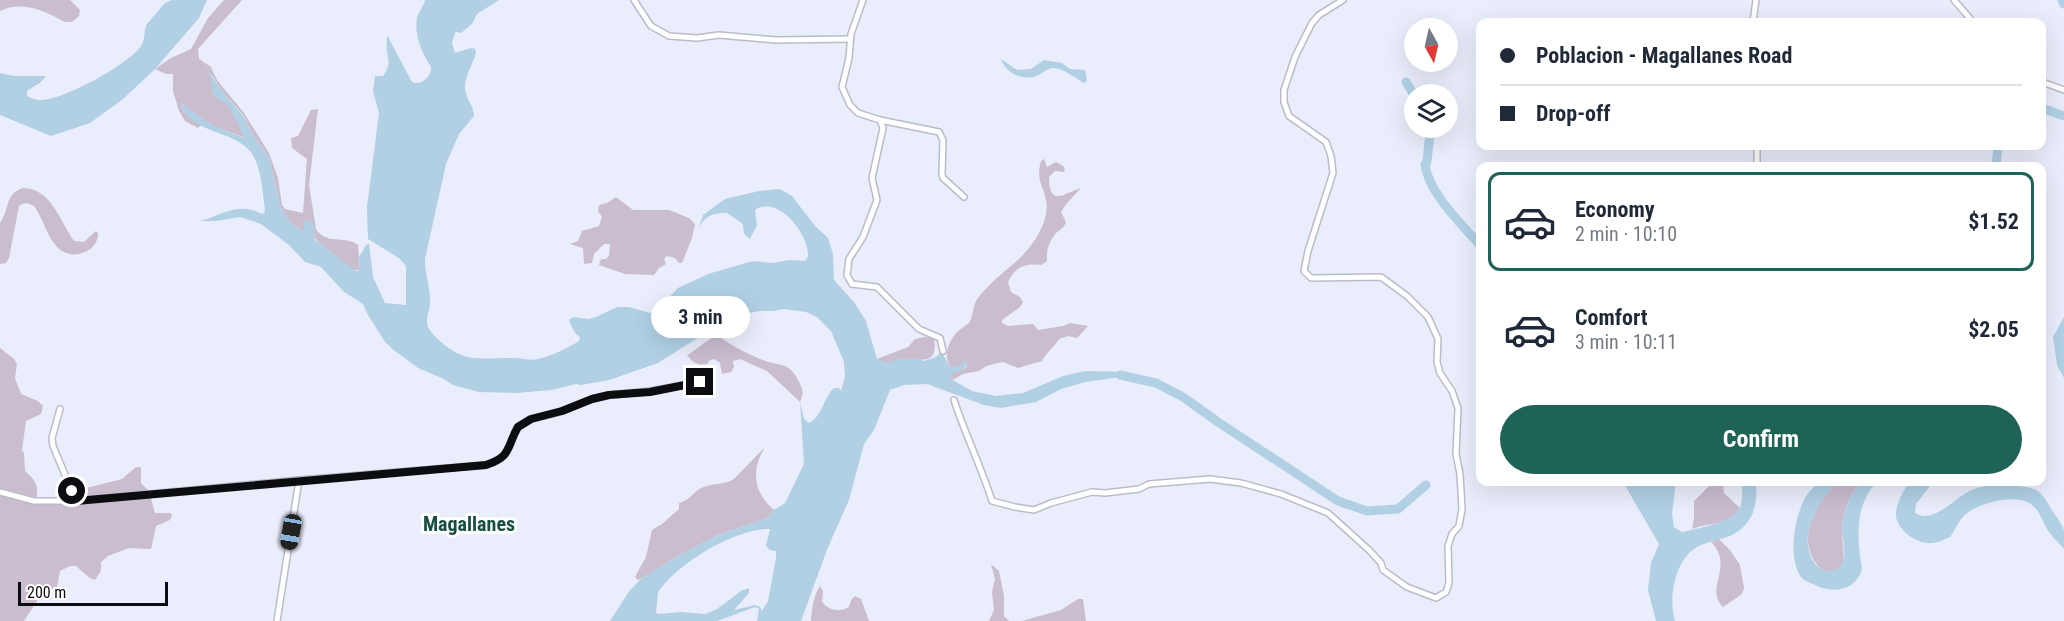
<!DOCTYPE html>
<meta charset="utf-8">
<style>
body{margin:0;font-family:"Roboto Condensed",sans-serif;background:#f2f2f3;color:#1f2937;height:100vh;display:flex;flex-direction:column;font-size:22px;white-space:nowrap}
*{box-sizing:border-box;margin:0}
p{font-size:20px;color:#747a83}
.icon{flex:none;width:33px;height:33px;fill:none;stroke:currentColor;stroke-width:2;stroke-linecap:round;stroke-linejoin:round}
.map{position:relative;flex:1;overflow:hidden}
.details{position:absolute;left:1476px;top:162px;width:570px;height:324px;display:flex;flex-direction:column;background:#fff;border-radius:12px;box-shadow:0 6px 24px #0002}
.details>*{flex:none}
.guide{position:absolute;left:1476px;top:18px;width:570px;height:132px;border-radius:12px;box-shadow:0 6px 24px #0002;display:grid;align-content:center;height:132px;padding:0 24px;background:#fff}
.needle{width:39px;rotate:172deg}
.buttons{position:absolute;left:1404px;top:18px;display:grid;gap:12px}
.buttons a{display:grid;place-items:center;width:54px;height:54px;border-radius:50%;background:#fff;box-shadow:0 6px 24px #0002;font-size:30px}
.scale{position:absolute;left:18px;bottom:15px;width:150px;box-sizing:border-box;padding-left:6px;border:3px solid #0c0d11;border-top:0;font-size:16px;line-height:21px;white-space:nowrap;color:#0c0d11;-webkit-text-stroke:4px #fff;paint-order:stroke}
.end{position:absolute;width:27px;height:27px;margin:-14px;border:8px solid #0c0d11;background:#fff;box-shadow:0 0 0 3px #fff}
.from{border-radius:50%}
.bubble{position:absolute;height:42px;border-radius:21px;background:#fff;box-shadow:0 6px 24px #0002;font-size:20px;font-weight:700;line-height:42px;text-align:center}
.car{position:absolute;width:18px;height:36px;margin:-18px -9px;border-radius:8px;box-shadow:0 0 4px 2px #0007;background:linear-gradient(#222 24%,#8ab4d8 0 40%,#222 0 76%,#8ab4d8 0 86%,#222 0)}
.guide b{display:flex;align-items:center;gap:21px;height:57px;font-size:22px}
.guide b+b{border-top:2px solid #e0e1e3}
.guide i{width:15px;height:15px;background:#1f2937}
ul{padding:10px 0 0;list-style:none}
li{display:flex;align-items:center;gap:18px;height:99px;margin:0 12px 9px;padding:0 12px;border:3px solid transparent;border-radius:12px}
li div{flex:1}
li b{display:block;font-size:22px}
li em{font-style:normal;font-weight:700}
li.on{border-color:#1e6355}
li>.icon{width:54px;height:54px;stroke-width:1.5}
.primary-button{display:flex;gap:12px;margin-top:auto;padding:12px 24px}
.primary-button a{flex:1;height:69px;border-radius:36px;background:#1e6355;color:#fff;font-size:24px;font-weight:700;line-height:69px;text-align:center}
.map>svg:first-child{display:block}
.green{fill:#c9bdce}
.water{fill:#b1d0e4;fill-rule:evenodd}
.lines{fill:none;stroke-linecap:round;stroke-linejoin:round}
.river{stroke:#b1d0e4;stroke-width:9}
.minor-casing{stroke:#b9bcc9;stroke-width:8}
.minor{stroke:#fff;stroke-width:5}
.route{stroke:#0c0d11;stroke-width:8}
.labels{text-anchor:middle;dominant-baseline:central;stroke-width:6;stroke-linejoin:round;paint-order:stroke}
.quarter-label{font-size:20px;font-weight:bold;fill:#174e43;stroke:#fff}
</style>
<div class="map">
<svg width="2064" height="621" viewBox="0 0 2064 621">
<rect width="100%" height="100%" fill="#eaedfb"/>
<!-- green -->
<g class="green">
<path d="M0,0H70L80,10L79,16L72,22H65C45,11 22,0 0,11Z"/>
<path d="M224,0H242L198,49L199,59L211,67L217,80L244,113L269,153L278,178L282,205L285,209L303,213L307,159L292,148L291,138L298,136L311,110L318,109L309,185L316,229C325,245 345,235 358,245L360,271L352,269L318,242L314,236L313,222L303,232L290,222L281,208L269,158L252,134L244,116L221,90L213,76L207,72L210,75L215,97L228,104L246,138C224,131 200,122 183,104L181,107L185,113L201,125L198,128L185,121L179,111L173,91V74H166L155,69L171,58L191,49L208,18Z"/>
<path d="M1044,159L1047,167L1056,162L1063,166L1065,169L1064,172L1055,171L1049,177C1049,209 1066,192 1081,188L1067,203L1061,212L1066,222C1064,228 1061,229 1056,233C1049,241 1046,251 1047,261L1041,265C1025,263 1015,267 1008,282L1011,292L1020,297L1023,302L1020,307L1002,320V323L1008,326L1033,324L1038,330L1063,326L1070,323L1088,326L1077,338L1068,336L1059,339C1054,347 1046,353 1042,361L1018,368L1003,362L998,363L986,366L979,371L963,374L953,380L951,378V372L964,369L967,366L966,362L960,367L951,368C942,357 949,340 958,331C961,328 966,326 969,323C974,316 972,305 978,298C990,282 1007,270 1021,257C1035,243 1050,220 1046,200C1042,183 1036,179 1041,161Z"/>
<path d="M23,188C51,188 60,221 74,241L84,242L96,231L98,233C99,250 76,260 62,251C48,242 44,219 34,206C28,203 24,202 19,206L9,258L6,263L0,264V223C10,210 4,194 23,188Z"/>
<path d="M616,197L633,210H669L689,218L695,224L692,238L682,263H679L675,258L667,256L664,259L666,264L659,268L654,275L625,274L599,265L601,259H606L609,256L610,244H604L594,254L592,263L584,264L583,248L570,244L578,241L582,231L599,226L602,217L598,211L599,205L607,203Z"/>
<path d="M717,335C730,345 744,352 758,358C780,369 788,358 800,384C804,391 803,396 800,402L767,371L740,359L733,361L734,367L731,372L722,374L720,363L714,359L710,360L707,364C698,366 693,363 687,355C698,349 705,341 717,335Z"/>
<path d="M925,337L934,339C939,369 916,357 900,359C894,360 891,363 885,363L877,359L908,347L915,339Z"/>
<path d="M0,348L14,359L17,364L15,378L21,394L38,401L43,406L41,414L26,421L22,450L24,453L25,471C34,479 38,483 37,496L34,500L0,490Z"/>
<path d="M765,447C751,470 753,492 774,510L767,518L716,536L673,559L642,578L638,580L635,577L646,557L652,530L662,524L679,509V503C691,500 694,490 704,487C714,483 725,485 734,479Z"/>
<path d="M136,467H141V483L148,490L146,493L150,495L155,513H171L172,516L170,520L156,526L151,549L129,548L108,556L101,562V571L95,580L90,578L76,566H70L60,571L57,587L42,593L24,621H0V492L22,499L77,501L74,491L122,479Z"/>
<path d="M1710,482H1723L1724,493L1740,508C1732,525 1707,523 1692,529L1694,518V501L1708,487Z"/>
<path d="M1837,482H1861C1850,496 1842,511 1842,530C1842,542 1845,552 1843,564C1823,586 1806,554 1808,535C1810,516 1824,495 1837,482Z"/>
<path d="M1719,539L1730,550L1740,565L1744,588L1742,594L1723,607C1704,588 1735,566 1711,542Z"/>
<path d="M991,564L999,571L1004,596V616L1009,621H989L994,610L992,592L995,579Z"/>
<path d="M820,586L823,591L822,602C829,610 839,613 849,607L851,600L855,596L861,599L869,621H811C812,608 813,597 820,586Z"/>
<path d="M1078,599H1083L1086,621H1022L1061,610Z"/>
</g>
<!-- water -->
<g class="water">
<path d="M172,0H207L199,18L155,69L123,99L90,123L51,136L0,115V73L14,76H46L41,82L27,91V96C31,98 36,100 40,100C62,101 129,64 141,46C146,38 143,31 147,24L165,3Z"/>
<path d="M425,0H499L477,14L472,24L461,33L457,32L455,33L452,43L455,53L471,48L475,49L476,53C473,64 464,77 465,89C466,99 474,106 474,116L459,134L446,164L425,259C425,275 431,290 430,305C429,313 425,318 428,327C431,333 436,337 440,341C466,365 484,357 515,358C523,358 529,361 538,359C552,356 568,348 579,341L580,337C575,334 571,326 569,320L573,317L588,319L596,317L617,307H629L650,313L659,308L678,288L708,274L753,261L773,263L789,260L805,261L808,257C810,236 779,194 755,210L757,225L750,239L744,234L743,224L727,213C714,213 706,215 699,227L703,215L725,199L759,191L780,189L792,196L815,226L828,238L833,254L834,280L854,302L866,321L877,359L885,363L899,359H919L923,361L934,358L941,353C946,356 946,363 951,368L963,364L964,357L967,365L961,371L952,373L951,379L972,391L996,396L1023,393L1063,376L1085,371L1128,372L1142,378L1121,377L1085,382L1061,389L1036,402L1001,408L984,405L927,384L904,385L890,390L874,430L864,444L849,500L828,547L801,621H757L759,609L755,607L717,621H610L630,590L642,578L673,559L716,536L767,518L774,510L785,503L804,464L800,402L804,419L809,423C823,416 823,398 834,388H839L841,391L845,376L844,362L831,331L817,317L806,312L784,309L773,311H760L737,315L723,322L658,363L609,380L581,385L576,384L551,390L516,393L479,392L453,385L444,379L418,368L395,351L385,342L368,315L363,304L344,292L321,267L305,262L289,245L261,224L240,217L216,221H200C222,215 240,201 261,214L264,213L265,210C262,191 262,166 250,151C232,129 188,134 180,102C200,118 220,131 245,138L228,105L215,97L213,94L210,75L206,72L209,71L221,90L244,117L252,134L269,158L281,208L290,222L303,232L304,222L310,220L313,222L315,240L356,271H360L359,257L366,245L369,244L373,277L385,303L406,305V266L399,258L368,239L367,207L379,113L373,91L375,76H383C390,66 389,63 387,51C386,46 387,40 387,35L412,82C421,86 432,77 431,67C422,53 414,35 417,18C419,11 424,6 425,0ZM770,529L766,546L770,550L776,551V558L768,601L762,611L760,607L755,605L734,610L749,593V588L741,591L717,609L705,614L681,612L659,614L656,613L658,592L661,588C682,561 736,528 770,529Z"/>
<path d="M1001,59L1017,70L1031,69L1044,60L1062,63L1070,69L1085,70L1087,81L1084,83C1075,78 1064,69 1054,68C1047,68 1042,74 1036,76C1022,81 1006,73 1001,59Z"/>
<path d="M2064,317V378L2057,365L2053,337Z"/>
<path d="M1623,482H1676L1672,514L1674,527L1682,532C1695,529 1733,522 1739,510C1743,502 1742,490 1742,482H1756C1758,506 1753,525 1730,536C1720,540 1709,541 1699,546C1675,557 1668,598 1675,621H1656L1648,590L1651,563L1659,544Z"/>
<path d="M1819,482H1837C1824,495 1811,515 1808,534C1806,548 1812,570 1829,571C1833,571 1839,569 1841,565C1848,556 1842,539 1842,528C1843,510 1850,496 1861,482H1877C1854,506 1857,538 1862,569C1855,592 1832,594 1813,584C1809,582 1804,581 1801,577C1787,557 1795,515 1806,496C1810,491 1814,486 1819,482Z"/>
<path d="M1909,482H1933L1916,504L1915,513C1934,525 1956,496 1972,490C1987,484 2002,484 2018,486C2036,488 2041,490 2050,507C2054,514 2062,523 2064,531C2064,536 2064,544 2064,549C2059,543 2053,538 2049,532C2043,524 2040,510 2031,504C2015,493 1979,503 1966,514C1958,521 1956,529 1950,537C1945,539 1938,543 1932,543C1916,545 1894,528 1896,512C1897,502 1904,490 1909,482Z"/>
</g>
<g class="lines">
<!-- river -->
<g class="river">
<path d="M2062,0L2064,4"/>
<path d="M1406,82L1414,95"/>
<path d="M2042,108L2064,116"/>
<path d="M1429,128L1430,132L1427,162L1425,164C1428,192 1462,225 1480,245"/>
<path d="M1996,166L1998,146"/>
<path d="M1120,375L1156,383L1183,397L1218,422L1338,501L1367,511L1398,509L1426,485"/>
</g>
<!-- minor casing -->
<g class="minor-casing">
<g id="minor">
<path d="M634,0L651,26L669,36L697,38L719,35L776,40L850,39"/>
<path d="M863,0L851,34L849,58L842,87L850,105L858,113L880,120L939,132L943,140L942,174L943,178L964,197"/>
<path d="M1954,0L1973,22"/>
<path d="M1753,22L1756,0"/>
<path d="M2042,82L2064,90"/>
<path d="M880,120L883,128L872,178L877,200L863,237L849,259L847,275L852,284L877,287L919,329L940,338L943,351"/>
<path d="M1757,146V166"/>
<path d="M954,400C965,434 981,466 992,501L1015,507L1034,510L1051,503L1092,492L1105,493L1139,489L1149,484L1210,479L1241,483L1281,494L1328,513L1369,550L1381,563L1383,570L1407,587L1436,598L1446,592L1449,583L1448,546L1452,534L1459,526L1462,509L1460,474L1456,454L1458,408L1452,391L1440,373L1437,362L1438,339L1428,317L1407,296L1381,277L1311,278L1304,271L1308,251L1333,173L1331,156L1326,142L1289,116L1284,102V90L1295,57L1312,23L1319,15L1343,0"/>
<path d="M60,409L52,438L53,446L76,501"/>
<path d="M0,492L34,501H76L299,480L486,465C512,457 507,448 517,427L531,419L563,411L592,399L609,395L650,391L700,382"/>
<path d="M277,621L299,480"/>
</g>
</g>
<!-- minor -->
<use href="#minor" class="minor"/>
</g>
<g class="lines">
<!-- route -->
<path class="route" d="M72,491L76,501L486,465C512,456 506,448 518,427L531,419L562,411L592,399L609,395L650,392L700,382"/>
</g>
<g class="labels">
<!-- quarter labels -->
<g class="quarter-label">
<text x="469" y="524">Magallanes</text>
</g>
</g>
</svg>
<div class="buttons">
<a><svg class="needle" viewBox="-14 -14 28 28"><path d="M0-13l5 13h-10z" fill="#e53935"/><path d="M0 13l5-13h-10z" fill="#747a83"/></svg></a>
<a><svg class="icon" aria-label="layers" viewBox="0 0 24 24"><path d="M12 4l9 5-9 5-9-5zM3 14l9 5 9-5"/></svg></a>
</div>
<div class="scale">200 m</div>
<i class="end from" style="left:72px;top:491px"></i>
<i class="end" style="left:700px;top:382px"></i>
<div class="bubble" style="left:651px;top:296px;width:99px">3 min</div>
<i class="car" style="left:291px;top:532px;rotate:190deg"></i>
<div class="guide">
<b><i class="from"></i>Poblacion - Magallanes Road</b>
<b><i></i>Drop-off</b>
</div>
<section class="details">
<ul>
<li class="on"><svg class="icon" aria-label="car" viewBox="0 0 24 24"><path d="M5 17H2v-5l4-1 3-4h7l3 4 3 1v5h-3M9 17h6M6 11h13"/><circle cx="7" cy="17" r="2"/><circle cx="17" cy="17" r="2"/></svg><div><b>Economy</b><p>2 min · 10:10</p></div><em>$1.52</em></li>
<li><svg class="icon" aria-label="car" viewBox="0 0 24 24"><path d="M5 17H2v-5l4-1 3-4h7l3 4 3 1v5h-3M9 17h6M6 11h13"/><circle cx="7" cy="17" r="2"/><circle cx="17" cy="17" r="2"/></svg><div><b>Comfort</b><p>3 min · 10:11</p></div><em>$2.05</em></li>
</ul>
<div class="primary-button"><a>Confirm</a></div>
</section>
</div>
